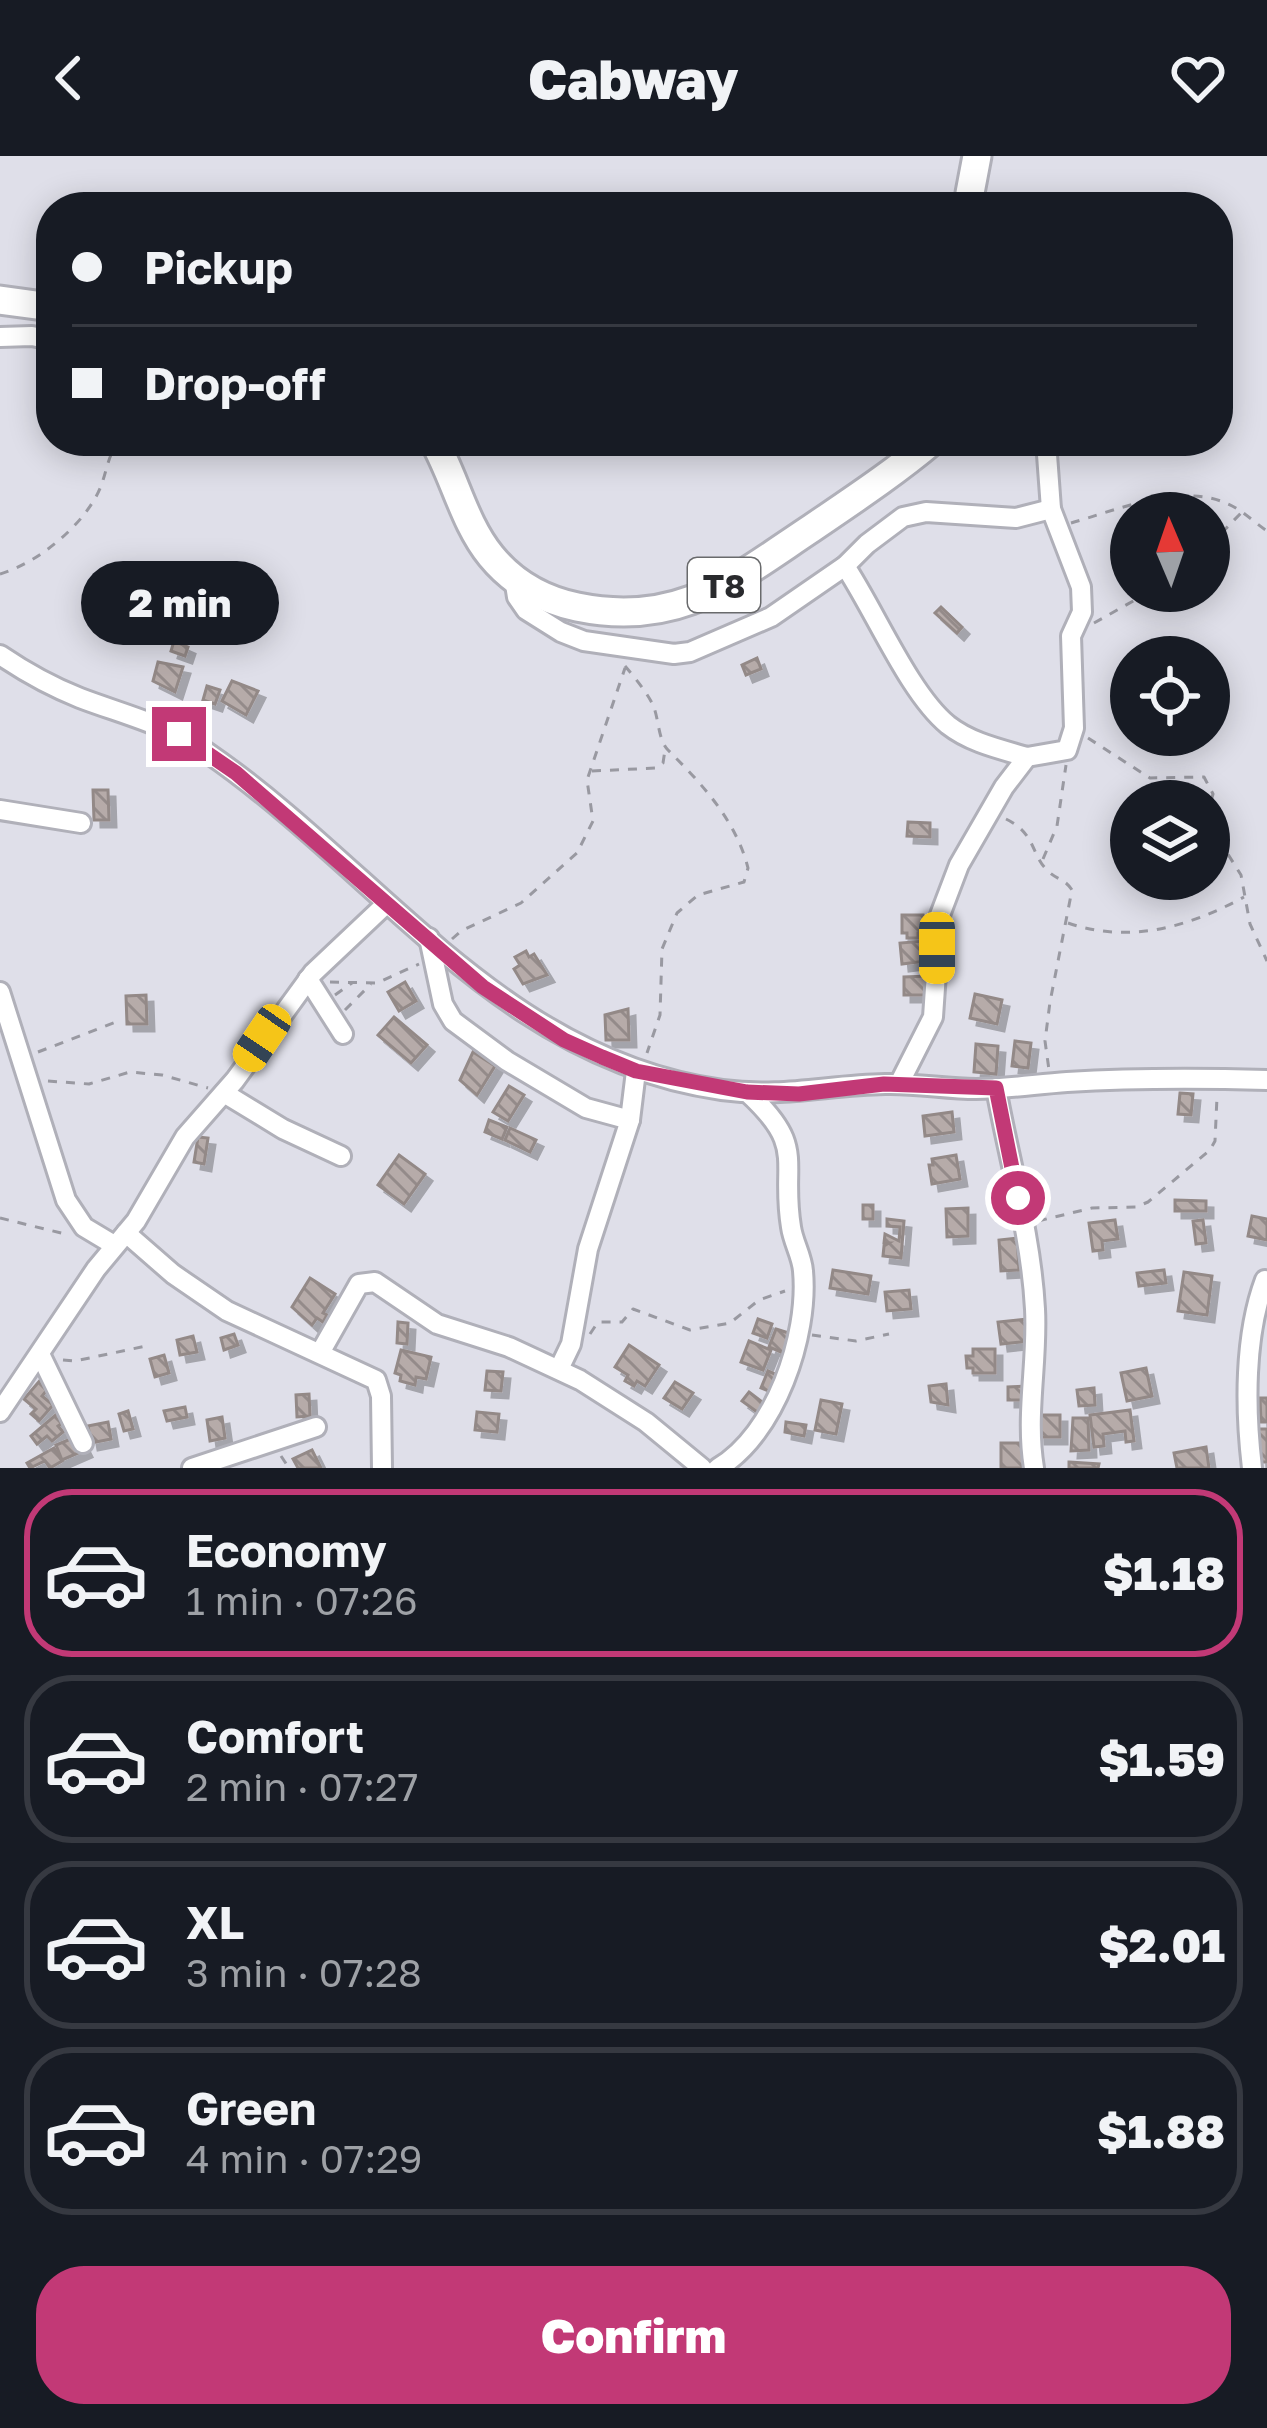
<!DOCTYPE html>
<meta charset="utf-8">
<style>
body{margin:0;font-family:"Golos Text",sans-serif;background:#242831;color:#f1f3f6;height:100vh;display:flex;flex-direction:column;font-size:45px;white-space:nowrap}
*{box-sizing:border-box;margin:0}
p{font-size:39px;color:#9ea1a6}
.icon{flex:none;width:66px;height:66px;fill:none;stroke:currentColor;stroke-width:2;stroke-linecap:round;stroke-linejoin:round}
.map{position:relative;height:1312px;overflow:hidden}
.panel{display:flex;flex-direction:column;background:#171b24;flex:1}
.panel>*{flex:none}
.hud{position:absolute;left:36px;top:36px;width:1197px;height:264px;border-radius:48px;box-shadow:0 6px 30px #0003;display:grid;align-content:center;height:264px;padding:0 36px;background:#171b24}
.needle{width:78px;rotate:358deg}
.tools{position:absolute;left:1110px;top:336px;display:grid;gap:24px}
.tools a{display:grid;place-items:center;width:120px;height:120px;border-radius:50%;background:#171b24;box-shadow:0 6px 30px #0003;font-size:60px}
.end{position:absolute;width:54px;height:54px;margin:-27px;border:15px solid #c23976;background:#fff;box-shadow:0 0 0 6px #fff}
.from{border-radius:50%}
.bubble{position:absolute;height:84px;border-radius:42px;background:#171b24;box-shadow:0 6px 30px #0003;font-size:39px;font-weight:800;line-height:84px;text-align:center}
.car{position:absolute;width:36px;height:72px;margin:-36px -18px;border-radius:15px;box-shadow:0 0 9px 3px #0007;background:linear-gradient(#f5c518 24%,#345 0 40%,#f5c518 0 76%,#345 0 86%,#f5c518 0)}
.hud b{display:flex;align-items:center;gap:42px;height:114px;font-size:45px}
.hud b+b{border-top:3px solid #363941}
.hud i{width:30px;height:30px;background:#f1f3f6}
ul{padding:21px 0 0;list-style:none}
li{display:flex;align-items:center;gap:36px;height:168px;margin:0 24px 18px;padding:0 12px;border:6px solid #363941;border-radius:48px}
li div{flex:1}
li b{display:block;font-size:45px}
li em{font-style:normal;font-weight:800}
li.current{border-color:#c23976}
li>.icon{width:108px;height:108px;stroke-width:1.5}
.action{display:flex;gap:24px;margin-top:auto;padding:24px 36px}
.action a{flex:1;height:138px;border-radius:48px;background:#c23976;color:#fff;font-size:48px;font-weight:800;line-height:138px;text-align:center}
header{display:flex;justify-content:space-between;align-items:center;height:156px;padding:0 36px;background:#171b24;font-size:54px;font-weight:800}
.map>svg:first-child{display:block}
.building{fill:url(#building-back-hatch);stroke:#938987;stroke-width:3;filter:url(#shadow)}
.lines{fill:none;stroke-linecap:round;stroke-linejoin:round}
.minor-casing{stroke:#b0b0b9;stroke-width:24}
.highway-casing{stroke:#b0b0b9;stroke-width:33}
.path{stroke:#9999a1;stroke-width:3;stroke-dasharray:9 9;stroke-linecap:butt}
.minor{stroke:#fff;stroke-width:18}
.highway{stroke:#fff;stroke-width:27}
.route{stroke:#c23976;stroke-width:15}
.labels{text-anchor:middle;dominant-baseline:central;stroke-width:9;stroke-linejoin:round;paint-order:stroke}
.shield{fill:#fff;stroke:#696a6c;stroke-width:3}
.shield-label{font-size:33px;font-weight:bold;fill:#292a2d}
</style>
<header><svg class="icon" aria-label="back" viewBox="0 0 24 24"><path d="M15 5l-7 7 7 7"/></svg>Cabway<svg class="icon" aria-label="heart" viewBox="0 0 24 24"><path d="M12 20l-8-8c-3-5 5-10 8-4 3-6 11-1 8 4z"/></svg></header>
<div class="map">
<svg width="1267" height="1312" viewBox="0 0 1267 1312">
<defs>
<pattern id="building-back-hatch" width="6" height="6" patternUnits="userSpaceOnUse" patternTransform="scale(3)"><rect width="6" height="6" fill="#b6aba9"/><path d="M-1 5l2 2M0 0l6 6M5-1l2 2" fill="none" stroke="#948b8a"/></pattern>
<filter id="shadow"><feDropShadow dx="7" dy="7" stdDeviation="0" flood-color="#0004"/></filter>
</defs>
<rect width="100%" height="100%" fill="#dfdfe9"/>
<!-- building -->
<g class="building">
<path d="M941,451L962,471L957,477L935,457Z"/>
<path d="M174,485L188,491L185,500L171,495Z"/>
<path d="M757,502L761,513L746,519L742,509Z"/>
<path d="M158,506L183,511L175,536L153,525Z"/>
<path d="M232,525L258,535L246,559L222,545Z"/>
<path d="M207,530L220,534L215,548L203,544Z"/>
<path d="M93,634H108L109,664H94Z"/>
<path d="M908,666L930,667V681L907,680Z"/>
<path d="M902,759H923L924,777H918V782H907V777H902Z"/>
<path d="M924,785L926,805L902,808L900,787Z"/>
<path d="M526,795L529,801L534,798L547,819L523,828L514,813L520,809L515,801Z"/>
<path d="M929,820L930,839H904V821Z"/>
<path d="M405,826L416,845L399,855L388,836Z"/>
<path d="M975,838L1002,844L997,868L970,862Z"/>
<path d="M146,839L147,868H127L126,840Z"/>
<path d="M628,853L629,884H606L605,859Z"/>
<path d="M394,861L427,889L411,907L378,879Z"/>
<path d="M1015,885L1031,887L1028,912L1012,910Z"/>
<path d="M976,888L998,890L996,918L974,916Z"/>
<path d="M473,896L495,910L477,939L460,924Z"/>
<path d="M509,930L524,939L508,965L493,956Z"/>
<path d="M1180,937L1193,938L1191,959L1178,958Z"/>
<path d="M952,956L954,976L925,980L923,960Z"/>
<path d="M489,964L507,971L502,983L485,976Z"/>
<path d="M510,972L536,984L530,996L505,984Z"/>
<path d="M198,981L208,982L204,1008L194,1006Z"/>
<path d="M399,999L425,1018L404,1048L378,1029Z"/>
<path d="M956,999L960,1023L932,1028L929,1009H933L932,1003Z"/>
<path d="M1175,1044L1206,1045V1055H1175Z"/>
<rect x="863" y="1049" width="10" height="14"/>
<path d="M968,1052V1080L947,1081L946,1053Z"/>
<path d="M1252,1060L1267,1063V1084L1248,1080Z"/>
<path d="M887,1063L904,1065L901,1102L883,1100L884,1090L889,1087H884L885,1078L899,1085L900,1071L887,1070Z"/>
<path d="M1115,1064L1118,1083L1102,1085L1103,1094L1093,1095L1089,1067Z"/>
<path d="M1203,1064L1206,1087L1196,1088L1193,1065Z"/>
<path d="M1017,1082L1019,1114L1001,1115L999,1084Z"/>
<path d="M833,1114L871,1120L868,1138L830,1132Z"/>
<path d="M1164,1114L1166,1127L1139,1130L1137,1117Z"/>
<path d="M1184,1116L1212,1120L1207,1159L1178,1155Z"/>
<path d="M310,1122L335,1138L323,1157L327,1159L323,1166L317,1162L312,1169L292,1151Z"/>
<path d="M909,1134L911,1153L887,1155L885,1136Z"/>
<path d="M758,1163L772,1168L767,1182L753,1177Z"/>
<path d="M1029,1163L1032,1185L1001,1188L998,1166Z"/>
<path d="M398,1166L408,1167L407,1188L397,1187Z"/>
<path d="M776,1173L795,1179L788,1199L769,1191Z"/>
<path d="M234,1178L238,1189L224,1194L221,1182Z"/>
<path d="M193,1180L197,1196L180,1199L177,1184Z"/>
<path d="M749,1185L771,1194L763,1214L741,1206Z"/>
<path d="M629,1189L659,1209L645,1230L637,1225L634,1230L625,1225L628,1219L615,1211Z"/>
<path d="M973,1193H995V1217H973V1212H967L966,1200H973Z"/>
<path d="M401,1194L431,1201L426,1223L416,1221L415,1229L400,1225L401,1219L395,1217Z"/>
<path d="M164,1199L169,1217L155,1221L150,1203Z"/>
<path d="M1146,1212L1152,1240L1127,1245L1121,1217Z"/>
<path d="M487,1215L503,1216L501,1235L485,1234Z"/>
<path d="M768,1215L782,1221L776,1238L761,1232Z"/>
<path d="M43,1221L51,1229L42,1240L53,1249L39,1265L31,1258L36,1253L24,1243Z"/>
<path d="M675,1226L693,1237L682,1253L664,1242Z"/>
<path d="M946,1228L948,1249L931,1246L929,1230Z"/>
<path d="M1026,1230V1244H1008V1231Z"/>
<path d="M1094,1232L1095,1249L1079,1250L1077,1234Z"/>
<path d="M749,1236L766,1249L760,1258L742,1245Z"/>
<path d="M309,1238L310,1260L297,1261L296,1239Z"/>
<path d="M1260,1242H1267V1266H1261Z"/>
<path d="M821,1244L842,1248L836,1278L815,1274Z"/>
<path d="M185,1251L187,1261L167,1265L164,1255Z"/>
<path d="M1130,1254L1134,1285L1126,1286L1125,1275L1103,1278L1104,1290L1094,1291L1090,1259Z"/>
<path d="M128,1255L133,1273L124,1275L119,1258Z"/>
<path d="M477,1256L499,1258L497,1276L475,1274Z"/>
<path d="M58,1257L65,1265L58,1270L63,1276L52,1285L47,1280L37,1288L31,1280Z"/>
<path d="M1037,1259H1060V1281H1038Z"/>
<path d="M222,1261L225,1282L210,1285L207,1264Z"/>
<path d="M1073,1262H1088L1089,1294L1071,1295Z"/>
<path d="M108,1266L111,1283L91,1287L88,1270Z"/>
<path d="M786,1266L806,1269L804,1280L785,1276Z"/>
<path d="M1258,1273H1267V1306H1260Z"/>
<path d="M78,1280L85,1294L62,1304L56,1289Z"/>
<path d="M1001,1287H1027L1028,1312H1001Z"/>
<path d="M1206,1291L1209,1312H1177L1174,1297Z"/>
<path d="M54,1292L62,1305L50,1312L45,1305L30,1312L27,1307Z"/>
<path d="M312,1294L321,1312H298L293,1303Z"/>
<path d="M1069,1306L1099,1308L1098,1312H1069Z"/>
</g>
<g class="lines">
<!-- minor casing -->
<g class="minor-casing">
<g id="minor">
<path d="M0,181L32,180L51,184"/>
<path d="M845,410C875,455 909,537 948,569C971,587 1000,593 1027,601"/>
<path d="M514,422L517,441L526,454L561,476L584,485L674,498L690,496L771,461L845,410L867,388L903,361L926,356L1016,362L1051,353"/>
<path d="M0,499C25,516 52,531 80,542C122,558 168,569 205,595C379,714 499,903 722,934C781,942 828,929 885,928C916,927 946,933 976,933C1006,933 1037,928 1067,926C1133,922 1200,922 1267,924"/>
<path d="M0,654L81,667"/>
<path d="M429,782L443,848L453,865L507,905L586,952L630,964"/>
<path d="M308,823L343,878"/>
<path d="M0,836L66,1044L84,1071L114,1089"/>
<path d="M899,928L933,861L940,759L959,709L1004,631L1027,601L1067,594L1074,572L1071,480L1082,456L1081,431L1051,353L1046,285"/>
<path d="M996,932C1009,1005 1031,1078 1035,1153C1038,1206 1025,1259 1034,1312"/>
<path d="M224,937L283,973L341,1000"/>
<path d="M126,1077L173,1118L227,1155L376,1224L381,1240L382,1312"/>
<path d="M320,1197L359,1128L375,1126L437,1168L509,1191L580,1224L646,1266L702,1312"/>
<path d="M40,1198L83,1287"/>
<path d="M559,1213L571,1188L588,1093L630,964L636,915"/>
<path d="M0,1256L96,1113L136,1065L185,981L235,924L313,817L385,749"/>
<path d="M192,1312L316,1271"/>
<path d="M718,1312C775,1279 809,1180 803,1115C802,1100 793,1086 791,1071C780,1004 808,992 747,936"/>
<path d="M1252,1312C1245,1253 1244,1180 1265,1124"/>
</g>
</g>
<!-- highway casing -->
<g class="highway-casing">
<g id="highway">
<path d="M973,51L970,37L977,0"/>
<path d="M0,144L51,151"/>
<path d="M434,285C455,322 464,367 491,400C513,427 544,444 577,451C679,472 732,425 812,372C853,344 894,317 932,285"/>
</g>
</g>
<!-- path -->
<g class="path">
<path d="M1071,367C1117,354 1182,326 1228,348C1242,354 1254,366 1267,375"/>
<path d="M1209,390L1241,357"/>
<path d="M0,418C38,407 86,368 101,330C107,314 108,299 119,285"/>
<path d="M1094,467L1151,435"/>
<path d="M625,510C635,522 646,535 653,549C659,563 658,584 668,594C701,627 736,664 748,712L744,726L698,739L677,757L662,793L660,859L647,897"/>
<path d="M1088,582L1150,622L1204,621L1213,638L1209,652"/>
<path d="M592,615L656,612L663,607L665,594"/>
<path d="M1006,663C1037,678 1030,699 1049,716C1058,724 1065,723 1072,734L1050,846L1045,885L1049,914"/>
<path d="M1209,668L1241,719L1250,768L1267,805"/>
<path d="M1043,703L1057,670L1066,609"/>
<path d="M1068,767C1130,788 1189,771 1244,741"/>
<path d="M452,783L461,775L521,747L577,697L593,665L587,624L625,512"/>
<path d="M330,826L377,827L419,808"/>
<path d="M335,839L352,827"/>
<path d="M345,854L371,828"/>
<path d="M38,896L121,864"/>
<path d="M48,925L89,928L130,916L162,919L208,932"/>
<path d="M0,1062L69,1079"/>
<path d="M1038,1065L1092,1052L1136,1051L1148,1046L1210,994L1215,985L1217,941"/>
<path d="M590,1178L598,1166H622L633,1153L690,1174L730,1167L759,1144L785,1135"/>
<path d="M812,1179L856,1185L889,1178"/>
<path d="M63,1204L75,1205L151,1189"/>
<path d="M281,1300L289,1312"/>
</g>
<!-- minor -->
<use href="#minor" class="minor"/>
<!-- highway -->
<use href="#highway" class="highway"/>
</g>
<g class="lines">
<!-- route -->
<path class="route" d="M179,578L236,617L483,831L564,884L602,901L636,915L747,936L799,938L884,928L996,932L1018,1042"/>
</g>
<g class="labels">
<!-- shield labels -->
<rect class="shield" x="688" y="402" width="72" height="54" rx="9"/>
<g class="shield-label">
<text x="724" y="429">T8</text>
</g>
</g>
</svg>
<div class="tools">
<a><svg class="needle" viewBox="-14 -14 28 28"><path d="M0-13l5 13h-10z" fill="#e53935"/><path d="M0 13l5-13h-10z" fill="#9ea1a6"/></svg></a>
<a><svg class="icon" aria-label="locate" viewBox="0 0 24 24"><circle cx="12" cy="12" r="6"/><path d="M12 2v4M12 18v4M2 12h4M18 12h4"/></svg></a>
<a><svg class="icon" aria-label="layers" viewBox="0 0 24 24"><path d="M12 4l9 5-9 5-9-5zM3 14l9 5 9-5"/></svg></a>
</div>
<i class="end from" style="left:1018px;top:1042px"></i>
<i class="end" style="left:179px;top:578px"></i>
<div class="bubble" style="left:81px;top:405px;width:198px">2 min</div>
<i class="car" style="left:937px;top:792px;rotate:180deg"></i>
<i class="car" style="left:262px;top:882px;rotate:214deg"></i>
<div class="hud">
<b><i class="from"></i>Pickup</b>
<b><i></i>Drop-off</b>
</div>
</div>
<section class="panel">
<ul>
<li class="current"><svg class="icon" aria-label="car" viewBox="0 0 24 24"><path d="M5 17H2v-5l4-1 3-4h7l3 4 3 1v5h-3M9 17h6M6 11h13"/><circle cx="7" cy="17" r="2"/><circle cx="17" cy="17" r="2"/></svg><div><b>Economy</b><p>1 min · 07:26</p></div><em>$1.18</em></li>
<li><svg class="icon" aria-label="car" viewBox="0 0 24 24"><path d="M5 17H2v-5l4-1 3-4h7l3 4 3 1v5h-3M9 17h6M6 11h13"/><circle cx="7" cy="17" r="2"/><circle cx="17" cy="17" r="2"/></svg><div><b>Comfort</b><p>2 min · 07:27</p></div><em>$1.59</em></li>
<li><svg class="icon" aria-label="car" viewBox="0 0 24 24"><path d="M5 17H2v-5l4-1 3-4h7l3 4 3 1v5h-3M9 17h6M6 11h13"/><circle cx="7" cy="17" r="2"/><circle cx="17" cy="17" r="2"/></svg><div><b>XL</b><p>3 min · 07:28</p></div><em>$2.01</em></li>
<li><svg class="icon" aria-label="car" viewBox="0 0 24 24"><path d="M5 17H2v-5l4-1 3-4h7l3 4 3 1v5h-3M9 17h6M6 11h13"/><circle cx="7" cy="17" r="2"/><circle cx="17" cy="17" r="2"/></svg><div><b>Green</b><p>4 min · 07:29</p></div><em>$1.88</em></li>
</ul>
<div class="action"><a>Confirm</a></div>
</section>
